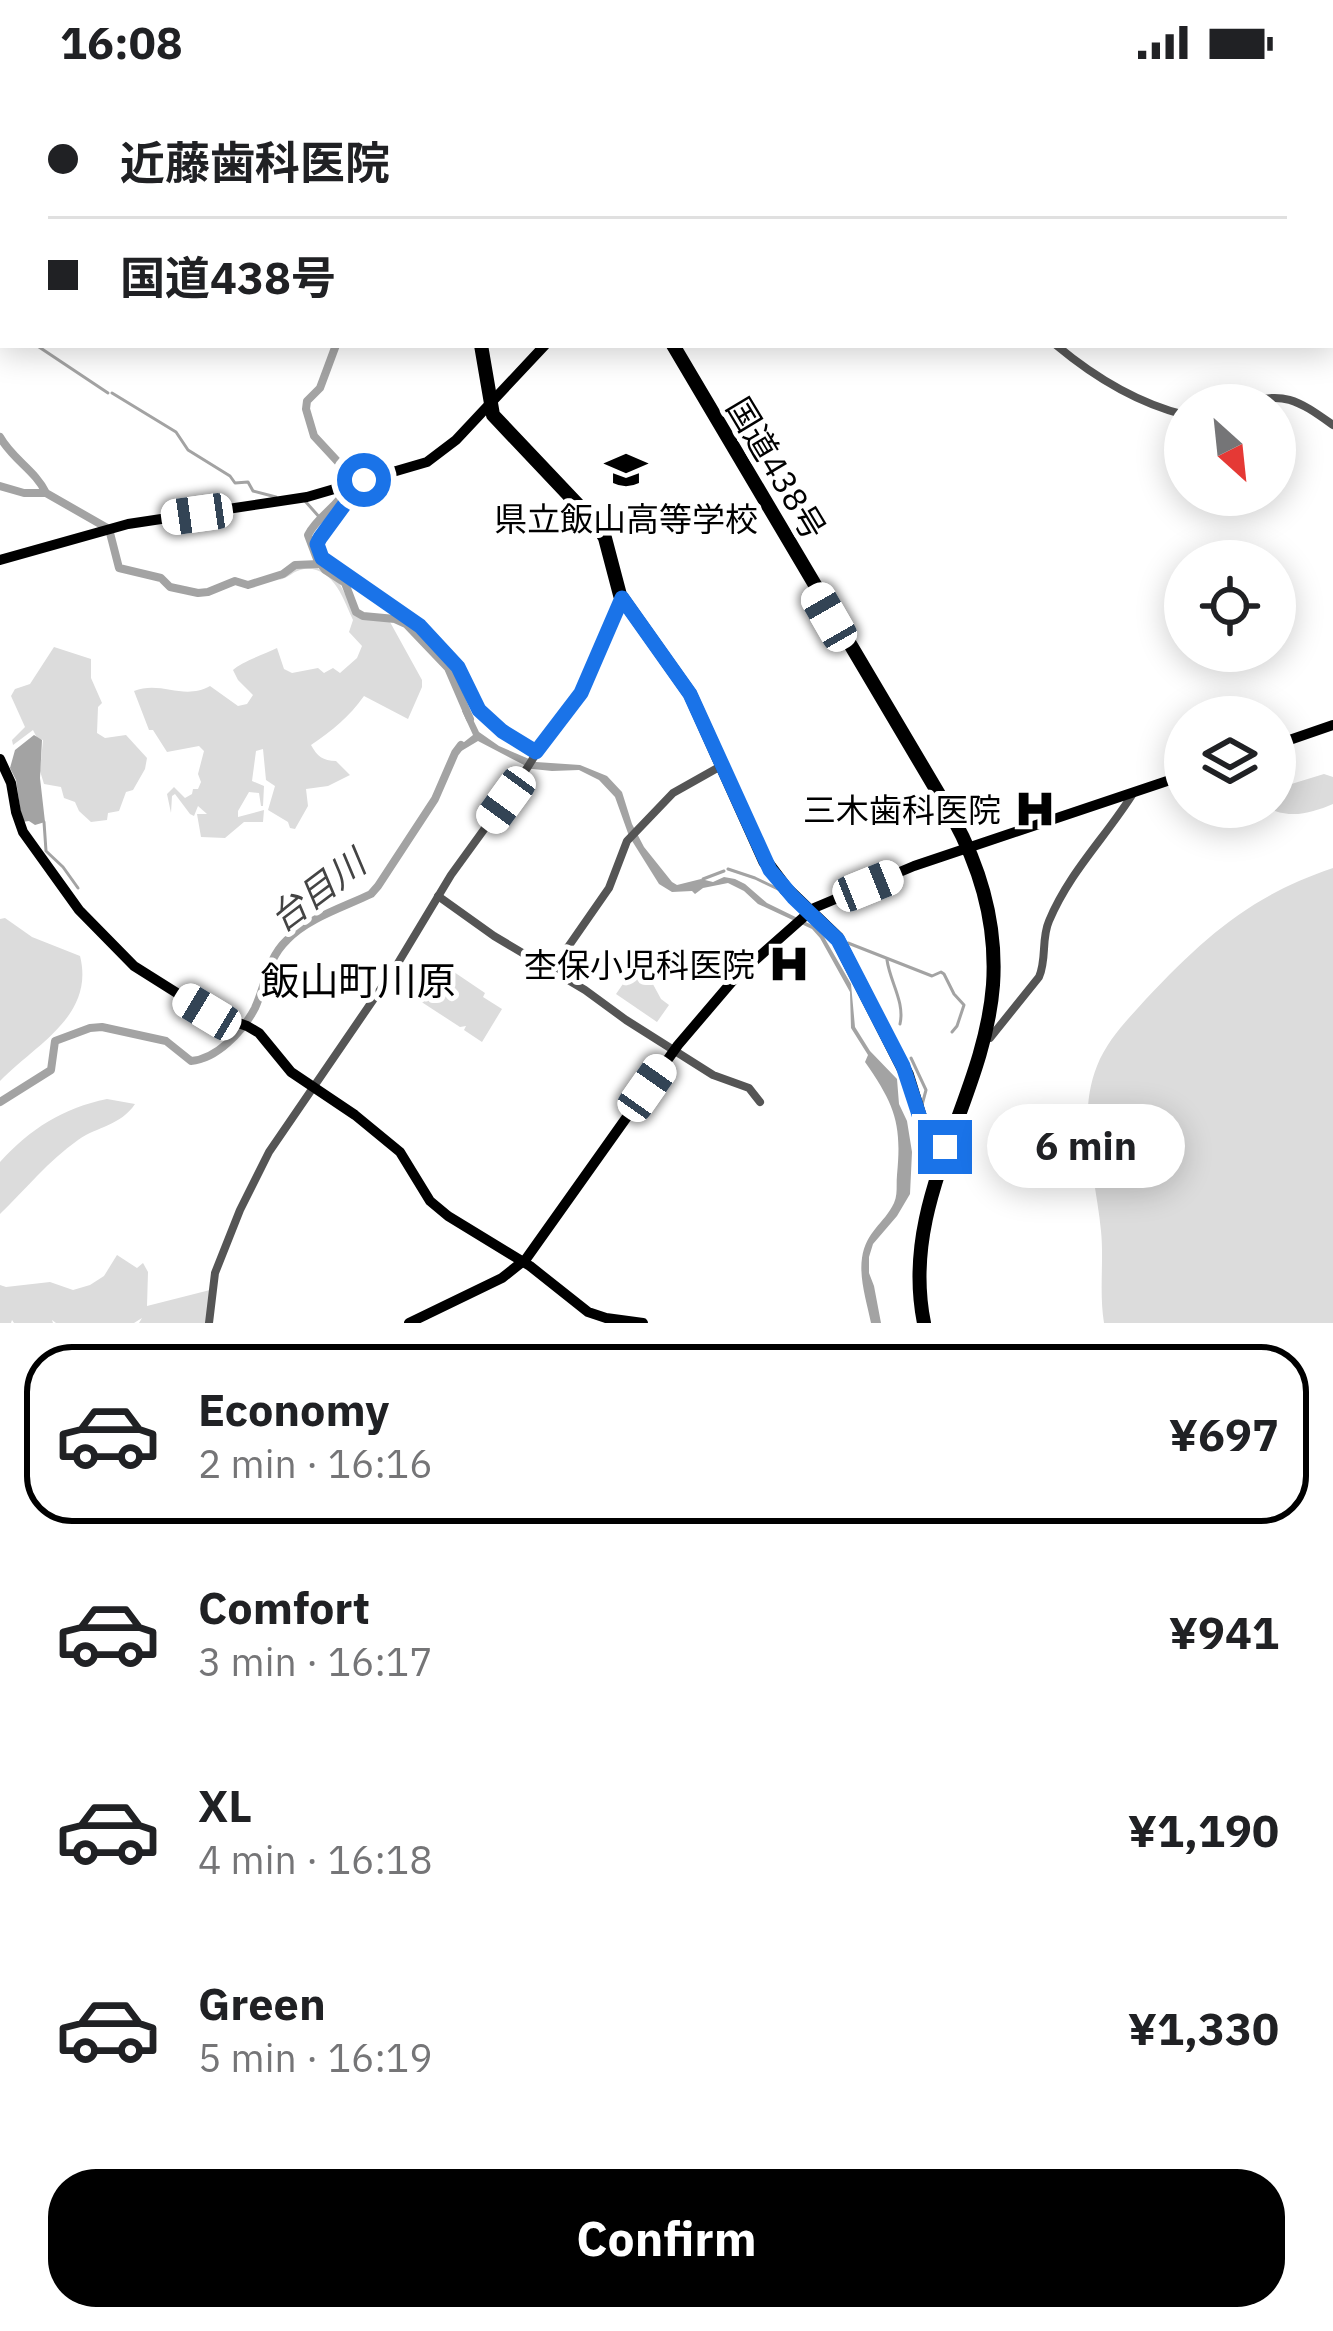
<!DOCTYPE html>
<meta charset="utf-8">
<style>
body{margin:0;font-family:"IBM Plex Sans","Noto Sans JP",sans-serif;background:#f2f2f2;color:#202124;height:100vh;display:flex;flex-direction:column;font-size:45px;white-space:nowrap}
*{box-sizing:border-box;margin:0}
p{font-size:39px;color:#757577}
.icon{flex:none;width:66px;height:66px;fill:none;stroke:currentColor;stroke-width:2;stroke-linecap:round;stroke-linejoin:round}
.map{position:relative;height:1239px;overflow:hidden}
.drawer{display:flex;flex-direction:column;background:#fff;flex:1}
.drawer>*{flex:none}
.top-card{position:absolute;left:0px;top:0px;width:1335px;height:264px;box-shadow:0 6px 30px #0003;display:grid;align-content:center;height:264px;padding:0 48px;background:#fff}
.needle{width:78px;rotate:153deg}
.fabs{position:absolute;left:1164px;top:300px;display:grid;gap:24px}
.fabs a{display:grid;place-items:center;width:132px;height:132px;border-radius:50%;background:#fff;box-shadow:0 6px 30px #0003;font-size:60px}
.end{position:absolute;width:54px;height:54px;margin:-27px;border:15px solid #1a73e8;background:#fff;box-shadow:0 0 0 6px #fff}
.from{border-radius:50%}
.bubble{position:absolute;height:84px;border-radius:42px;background:#fff;box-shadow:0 6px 30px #0003;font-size:39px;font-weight:700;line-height:84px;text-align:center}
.car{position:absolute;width:36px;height:72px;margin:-36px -18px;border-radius:15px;box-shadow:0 0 9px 3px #0007;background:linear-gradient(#fff 24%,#345 0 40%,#fff 0 76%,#345 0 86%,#fff 0)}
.top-card b{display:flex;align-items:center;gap:42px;height:114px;font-size:45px}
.top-card b+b{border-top:3px solid #e0e0e0}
.top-card i{width:30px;height:30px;background:#202124}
ul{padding:21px 0 0;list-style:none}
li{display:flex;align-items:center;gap:36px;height:180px;margin:0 24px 18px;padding:0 24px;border:6px solid transparent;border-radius:48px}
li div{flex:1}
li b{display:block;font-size:45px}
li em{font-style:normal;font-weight:700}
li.active{border-color:#000}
li>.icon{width:108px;height:108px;stroke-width:1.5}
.button{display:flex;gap:24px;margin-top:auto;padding:24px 48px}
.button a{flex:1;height:138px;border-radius:48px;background:#000;color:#fff;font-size:48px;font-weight:700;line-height:138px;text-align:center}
.status{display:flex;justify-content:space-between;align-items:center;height:84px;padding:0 60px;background:#fff;direction:ltr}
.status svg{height:33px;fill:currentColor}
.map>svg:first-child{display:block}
.green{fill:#dcdcdc}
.water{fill:#a3a3a3}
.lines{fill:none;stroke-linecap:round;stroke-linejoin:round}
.stream{stroke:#a3a3a3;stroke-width:3}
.river{stroke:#a3a3a3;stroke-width:8}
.minor{stroke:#555;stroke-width:8}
.major{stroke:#000;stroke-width:10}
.highway{stroke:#000;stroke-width:14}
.route{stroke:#1a73e8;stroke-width:15}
.labels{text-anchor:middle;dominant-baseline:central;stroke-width:10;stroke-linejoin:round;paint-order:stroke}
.street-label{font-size:33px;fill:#000;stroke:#fff}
.poi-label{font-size:33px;fill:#000;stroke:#fff;text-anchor:end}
.water-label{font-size:36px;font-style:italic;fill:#444;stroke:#fff}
.quarter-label{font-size:39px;fill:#000;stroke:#fff}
</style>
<div class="status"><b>16:08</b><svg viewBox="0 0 49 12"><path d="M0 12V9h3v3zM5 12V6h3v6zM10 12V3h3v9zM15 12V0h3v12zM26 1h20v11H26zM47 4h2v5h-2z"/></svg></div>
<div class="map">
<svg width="1333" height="1239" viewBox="0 0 1333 1239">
<rect width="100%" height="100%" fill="#fff"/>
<!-- green -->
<g class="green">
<path d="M298,483H316L338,497L355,528L361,534H382L390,538L422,596V603L408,635L364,612C349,633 333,646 311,661C317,672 323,677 336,677L350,691L328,702L306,705L308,722L295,745L290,744L288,738L268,726L275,702L266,696L263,665L256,667L252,697L264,702L263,722H261L259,709L249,708L238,727V733L264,726L263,738H244L225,754L201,753L197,730H207L198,722L194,732L190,730L175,710L172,712L171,729L167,710L174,703L185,714L192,710L193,705H198L201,698L198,690L204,667L199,662L167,668L153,646H149L134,607C161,596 183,617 210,602L238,622L247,620L253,611L238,596L233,586C241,578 265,570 277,564L284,585L292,589L318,584L324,589L333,584L340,589L357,574L362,562L349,548L353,536C344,517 334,482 304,485C292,487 291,493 279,496Z"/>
<path d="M54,563L91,575V594L102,619L98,623L97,649L105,654L126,651L147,674L145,685L133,706L126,708L119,727L108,729L107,736L91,738L79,727L75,718L64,714L61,703L44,700L40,687L43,656L37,654L33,646L13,661L12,656L25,643L11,612L15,605L30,600Z"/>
<path d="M1324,690L1333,693V720C1314,728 1295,734 1275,727L1273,723H1275V705Z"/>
<path d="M1333,784V1239H1104C1099,1208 1104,1177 1101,1147C1096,1093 1076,1034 1097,982C1107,956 1128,935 1146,915C1205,853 1250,812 1333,784Z"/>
<path d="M5,834L32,853L80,872C95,932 36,960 0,997V835Z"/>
<path d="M642,880L661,915L669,921L657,938L616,910L625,897L622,894Z"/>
<path d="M451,886L485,909L483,913L502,925L482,958L464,946L466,942L460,943L420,917L435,894L439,896L444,889Z"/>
<path d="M107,1015L135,1020C120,1042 98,1042 78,1056C48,1077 26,1105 0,1130V1078C30,1045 63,1024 107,1015Z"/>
<path d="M117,1171L137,1184L143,1179L148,1188L147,1222L210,1206L206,1239H139L142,1234L134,1239H56L52,1236L53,1239H14L12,1236L11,1239H0V1201L6,1203L50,1198L73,1206L90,1201L104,1192Z"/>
</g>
<!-- water -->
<g class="water">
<path d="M468,625L479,648L499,662L536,678L580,681L607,692L622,708L632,740L644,763L672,798L677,801L701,795L713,798L724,793L735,795L745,800L767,819L814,842L824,853L851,900L855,943L870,967L897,995L899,1020L907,1037L912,1068L910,1110L897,1132L873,1160L869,1173V1189L874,1202L881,1239H871C867,1219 859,1195 862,1174C866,1147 884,1140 894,1119C898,1110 896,1101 897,1091C902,1040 895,1021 865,978L868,971L851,944L850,908L820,854L812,845L758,820L744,807L728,799L703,804L695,810L692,807L672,808L659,800L629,752L615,713L599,696L579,686L552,687L523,684L524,681L478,657L458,669L454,666L473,651L462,627Z"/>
<path d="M34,651L42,656L40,694L45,738L35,741L29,737L22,738L16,696L10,684L15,666Z"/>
</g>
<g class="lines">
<!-- stream -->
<g class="stream">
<path d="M0,238L3,241"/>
<path d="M36,261L108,309"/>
<path d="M112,309L176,348L188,366L230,392L235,399L248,398L253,407L276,413"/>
<path d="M305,417L321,435"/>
<path d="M44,738L46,767L63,783L78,804"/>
<path d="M728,785L755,794L780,806"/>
<path d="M703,795L724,787"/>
<path d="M848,859L932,892L941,888L944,890L954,910L964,921L957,942L952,948"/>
<path d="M887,876C890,898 905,918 900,940"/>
<path d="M911,974L926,1006L922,1021"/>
</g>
<!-- river -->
<g class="river">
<path d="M52,0L57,3"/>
<path d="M337,3L339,0"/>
<path d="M336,261L320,304L307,317L306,325L314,352L339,379L347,405C337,423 317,433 308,451L317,475L325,486L345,499L356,528L363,532L395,535L406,540L448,584L470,635"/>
<path d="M0,353C12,375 36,387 46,409L109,445L119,484L161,494L170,503L198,509L208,508L235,497L248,501L283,490L295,481L319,480"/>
<path d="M0,402L24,409H45"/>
<path d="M0,1018L51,986L55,957L90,944L102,943L166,957L191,977C217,975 243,947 255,924C266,900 267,875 287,856C308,834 344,823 371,810L378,802L435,715L455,669L461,661"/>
</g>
<!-- minor -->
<g class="minor">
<path d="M779,0L781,3"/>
<path d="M1056,261C1093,292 1137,319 1185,331"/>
<path d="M1241,321C1283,305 1299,317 1333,341"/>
<path d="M352,399L350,413L320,454L317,460L322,474L420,542L458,583L479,626L502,647L536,668"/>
<path d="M438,812L494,852L585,906L626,936L713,991L749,1004L760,1018"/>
<path d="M552,886L609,804L627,757L673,709L721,682"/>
<path d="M983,953L990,954L1039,893C1047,875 1041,855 1049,837C1070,787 1106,753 1134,708"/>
<path d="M209,1239L215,1189L240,1126L269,1068L395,884L451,791L517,700L551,646L579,612L622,515"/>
</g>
<!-- major -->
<g class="major">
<path d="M1317,0L1322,3"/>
<path d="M676,3V0"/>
<path d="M1332,9L1333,10"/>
<path d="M0,476L128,440L307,413L427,378L456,356L545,261"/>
<path d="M1275,661L1333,641"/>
<path d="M0,675L11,699L16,728L23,748L79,826L134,882L207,928L247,942L259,949L291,988L355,1031L400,1068L430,1117L448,1132L530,1182L588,1228L606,1234L643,1239"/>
<path d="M409,1239L502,1194L526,1175L678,961L736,893L814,824L914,782L1185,691"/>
</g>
<!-- highway -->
<g class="highway">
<path d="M160,0L165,3"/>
<path d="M363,0L367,3"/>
<path d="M481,261L493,331L598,442L605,454L620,511L690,610L765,777L786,805L837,854L907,991L925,1049L933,1058L945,1063"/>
<path d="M673,261L953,734C981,785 997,842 993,901C984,1018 899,1115 924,1239"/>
</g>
</g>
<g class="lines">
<!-- route -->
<path class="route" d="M364,396L352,400L350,413L320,454L317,460L322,474L420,542L458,583L479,626L502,647L536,668L581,609L622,514L690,610L770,786L793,813L838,856L903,982L925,1049L933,1058L945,1063"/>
</g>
<!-- icons -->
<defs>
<g id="school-bare" transform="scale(3.24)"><path d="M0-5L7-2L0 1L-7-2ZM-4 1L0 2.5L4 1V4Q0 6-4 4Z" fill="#000" stroke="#fff" stroke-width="2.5" paint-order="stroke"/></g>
<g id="hospital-bare" transform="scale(3.24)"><path d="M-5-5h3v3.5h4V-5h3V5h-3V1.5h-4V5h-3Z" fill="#000" stroke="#fff" stroke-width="2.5" paint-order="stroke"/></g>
</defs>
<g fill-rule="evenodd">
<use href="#school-bare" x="626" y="386"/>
<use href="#hospital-bare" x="1035" y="725"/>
<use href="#hospital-bare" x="789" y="880"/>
</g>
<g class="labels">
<!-- street labels -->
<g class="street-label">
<text transform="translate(777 384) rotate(59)">国道438号</text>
</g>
<!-- poi labels -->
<g class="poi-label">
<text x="626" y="434" text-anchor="middle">県立飯山高等学校</text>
<text x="1001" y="725">三木歯科医院</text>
<text x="755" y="880">杢保小児科医院</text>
</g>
<!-- water labels -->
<g class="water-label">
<text transform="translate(317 806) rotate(-37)">台目川</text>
</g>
<!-- quarter labels -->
<g class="quarter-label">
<text x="358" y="896">飯山町川原</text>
</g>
</g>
</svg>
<div class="fabs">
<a><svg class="needle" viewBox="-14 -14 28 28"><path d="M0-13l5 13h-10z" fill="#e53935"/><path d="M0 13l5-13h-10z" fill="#757577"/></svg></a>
<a><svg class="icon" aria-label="locate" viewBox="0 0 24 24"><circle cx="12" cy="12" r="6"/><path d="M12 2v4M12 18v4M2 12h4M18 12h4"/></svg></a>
<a><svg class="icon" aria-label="layers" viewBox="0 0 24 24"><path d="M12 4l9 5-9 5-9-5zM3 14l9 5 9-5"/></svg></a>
</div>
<i class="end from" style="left:364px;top:396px"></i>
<i class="end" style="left:945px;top:1063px"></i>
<div class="bubble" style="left:987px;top:1020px;width:198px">6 min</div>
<i class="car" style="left:197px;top:430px;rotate:262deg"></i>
<i class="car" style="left:829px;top:533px;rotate:330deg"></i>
<i class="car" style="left:506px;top:716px;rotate:216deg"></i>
<i class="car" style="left:868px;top:802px;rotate:68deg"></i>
<i class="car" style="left:207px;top:928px;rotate:301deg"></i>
<i class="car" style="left:647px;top:1004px;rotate:35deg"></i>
<div class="top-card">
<b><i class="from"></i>近藤歯科医院</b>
<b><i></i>国道438号</b>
</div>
</div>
<section class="drawer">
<ul>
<li class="active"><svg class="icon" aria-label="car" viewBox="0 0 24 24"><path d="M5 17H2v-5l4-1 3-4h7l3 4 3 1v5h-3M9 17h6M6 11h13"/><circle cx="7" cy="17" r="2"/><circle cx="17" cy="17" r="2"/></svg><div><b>Economy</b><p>2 min · 16:16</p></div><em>¥697</em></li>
<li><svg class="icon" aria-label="car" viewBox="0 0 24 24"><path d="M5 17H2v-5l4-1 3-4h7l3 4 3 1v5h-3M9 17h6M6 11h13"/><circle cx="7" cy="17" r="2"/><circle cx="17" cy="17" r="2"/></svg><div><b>Comfort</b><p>3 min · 16:17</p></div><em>¥941</em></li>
<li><svg class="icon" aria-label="car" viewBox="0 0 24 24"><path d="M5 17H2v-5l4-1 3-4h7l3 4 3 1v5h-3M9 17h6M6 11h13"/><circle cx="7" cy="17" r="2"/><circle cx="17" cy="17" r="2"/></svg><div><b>XL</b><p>4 min · 16:18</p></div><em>¥1,190</em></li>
<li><svg class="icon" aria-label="car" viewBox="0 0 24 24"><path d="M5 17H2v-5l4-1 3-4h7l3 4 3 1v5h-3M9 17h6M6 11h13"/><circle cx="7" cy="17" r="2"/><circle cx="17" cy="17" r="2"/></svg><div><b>Green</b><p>5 min · 16:19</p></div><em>¥1,330</em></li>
</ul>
<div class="button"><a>Confirm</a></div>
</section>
